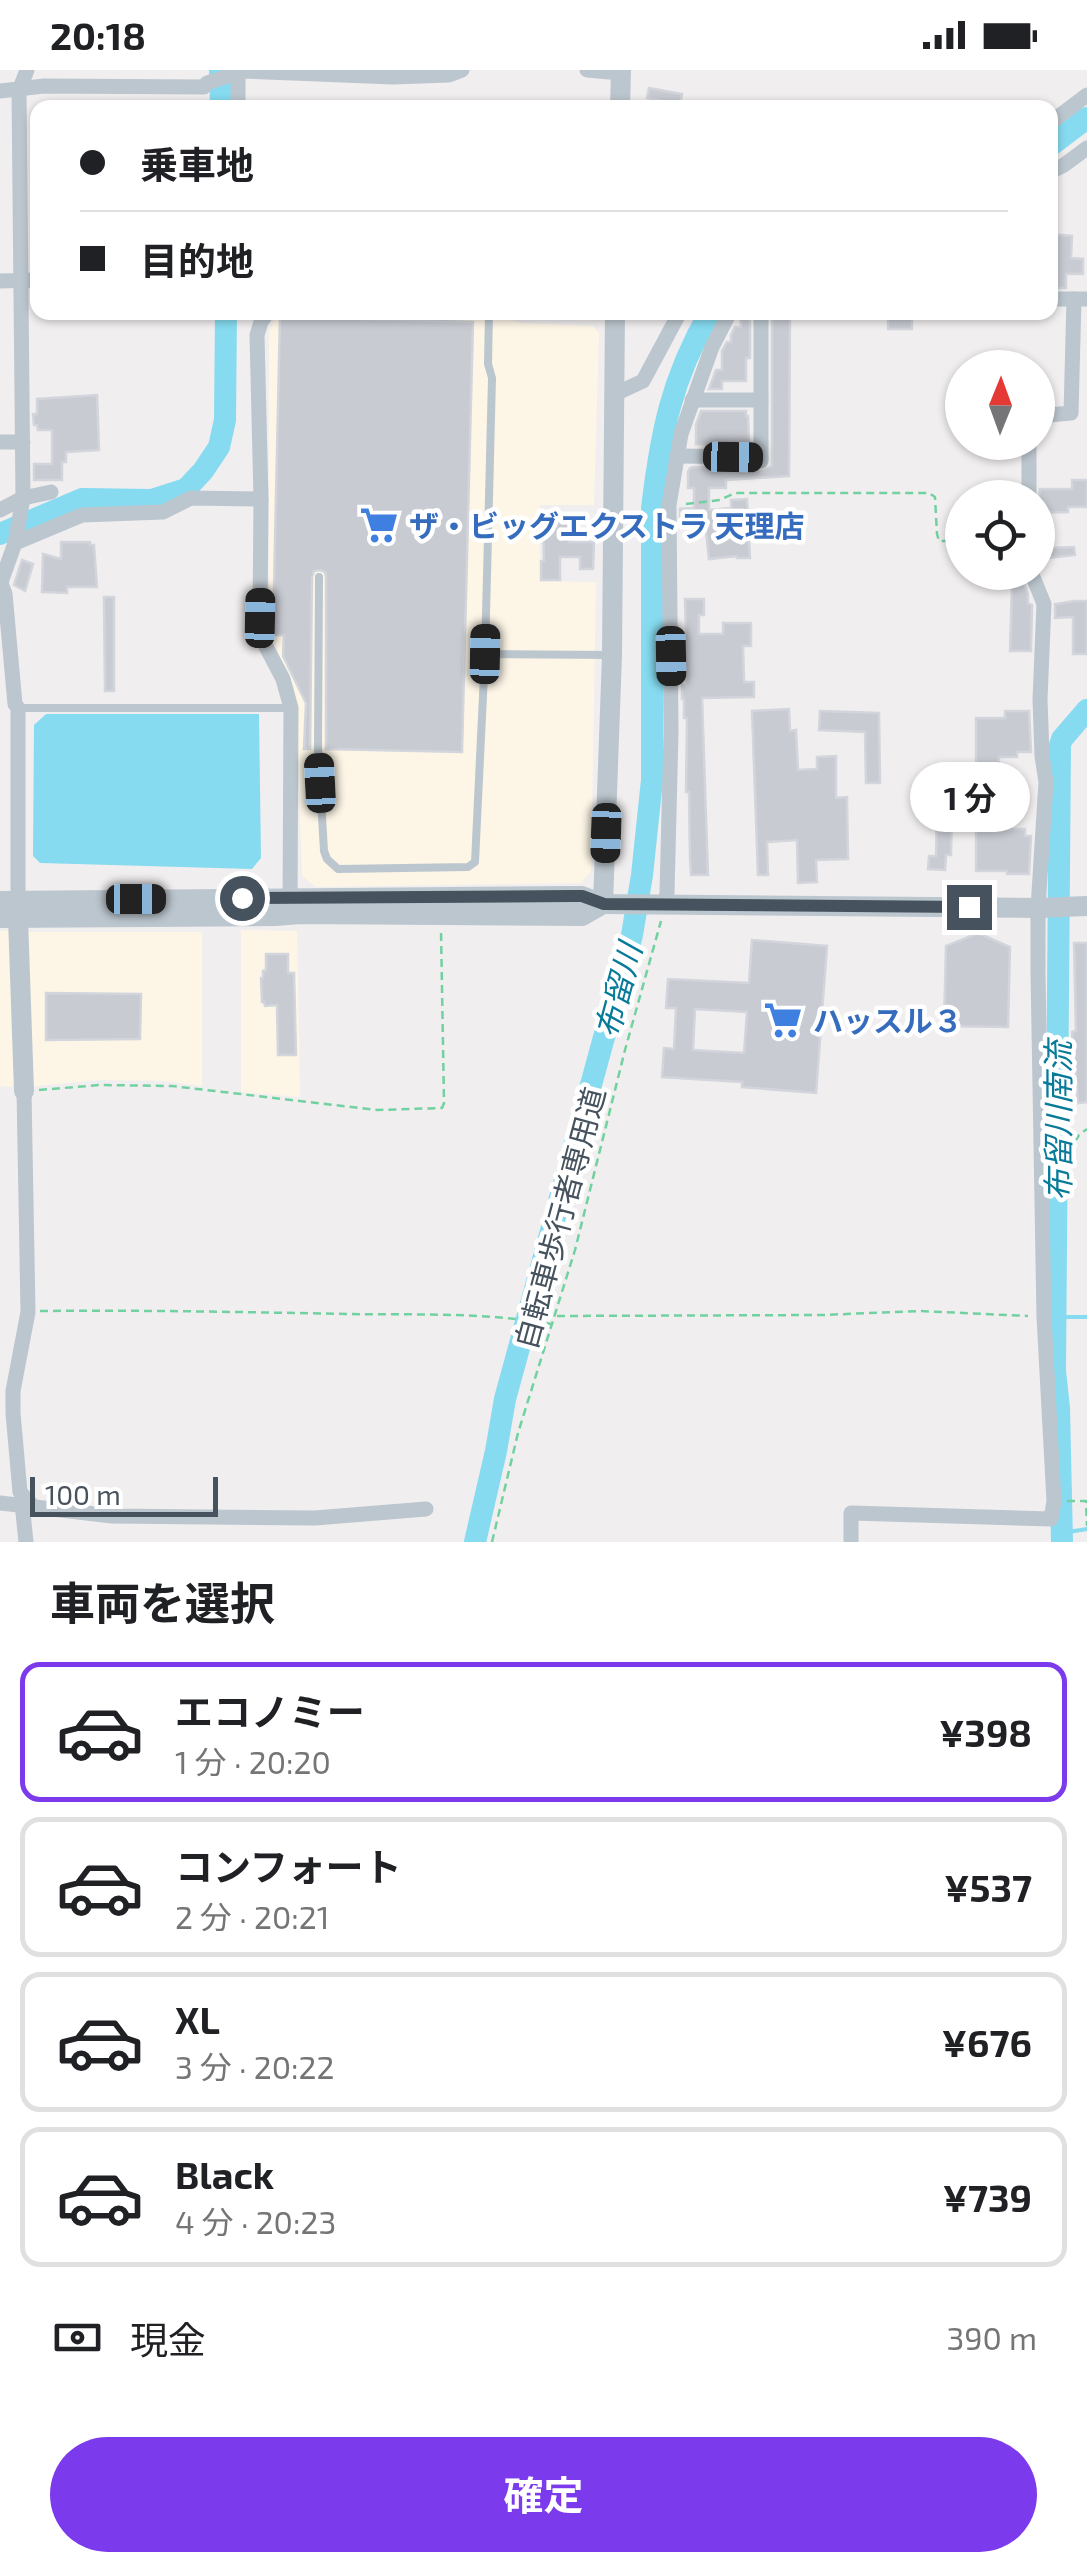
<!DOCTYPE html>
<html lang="ja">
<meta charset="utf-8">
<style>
body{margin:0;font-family:"Exo 2","Noto Sans JP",sans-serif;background:#f2f2f2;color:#202124;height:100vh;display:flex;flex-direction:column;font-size:38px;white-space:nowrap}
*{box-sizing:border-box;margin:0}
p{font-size:32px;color:#757577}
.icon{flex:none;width:55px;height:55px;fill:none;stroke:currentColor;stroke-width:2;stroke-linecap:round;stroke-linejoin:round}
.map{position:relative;height:1472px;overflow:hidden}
.drawer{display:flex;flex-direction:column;background:#fff;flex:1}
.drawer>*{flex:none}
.guide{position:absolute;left:30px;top:30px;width:1028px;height:220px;border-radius:20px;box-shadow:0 2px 8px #0004;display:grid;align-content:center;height:220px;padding:0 50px;background:#fff}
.needle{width:65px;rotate:1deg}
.controls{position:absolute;left:945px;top:280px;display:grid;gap:20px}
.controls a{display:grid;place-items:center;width:110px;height:110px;border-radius:50%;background:#fff;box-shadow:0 2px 8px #0004;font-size:50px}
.scale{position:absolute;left:30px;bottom:25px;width:188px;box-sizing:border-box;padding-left:10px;border:5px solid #46525d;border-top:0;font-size:28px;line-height:35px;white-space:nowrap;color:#46525d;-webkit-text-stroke:8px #fff;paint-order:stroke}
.end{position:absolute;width:45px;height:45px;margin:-22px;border:12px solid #46525d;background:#fff;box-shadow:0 0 0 5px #fff}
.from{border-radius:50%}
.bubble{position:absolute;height:70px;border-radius:35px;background:#fff;box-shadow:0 2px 8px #0004;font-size:32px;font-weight:700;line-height:70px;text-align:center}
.car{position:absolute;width:30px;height:60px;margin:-30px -15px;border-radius:12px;box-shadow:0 0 8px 2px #0007;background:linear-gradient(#222 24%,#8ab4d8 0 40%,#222 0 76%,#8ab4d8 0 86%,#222 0)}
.guide b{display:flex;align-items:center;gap:35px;height:95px;font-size:38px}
.guide b+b{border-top:2px solid #e0e0e0}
.guide i{width:25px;height:25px;background:#202124}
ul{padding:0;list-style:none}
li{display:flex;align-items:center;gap:30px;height:140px;margin:0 20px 15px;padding:0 30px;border:5px solid #e0e0e0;border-radius:20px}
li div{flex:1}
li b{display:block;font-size:38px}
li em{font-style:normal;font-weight:700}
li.current{border-color:#7c3aed}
li>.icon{width:90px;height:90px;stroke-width:1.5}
h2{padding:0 50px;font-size:45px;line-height:120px}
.pay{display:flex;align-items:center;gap:25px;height:110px;padding:0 50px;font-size:38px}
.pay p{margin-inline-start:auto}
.action{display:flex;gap:20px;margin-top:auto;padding:20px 50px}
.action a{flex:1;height:115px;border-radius:60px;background:#7c3aed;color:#fff;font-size:40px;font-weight:700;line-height:115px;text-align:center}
.status{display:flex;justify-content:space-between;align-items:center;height:70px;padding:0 50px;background:#fff;direction:ltr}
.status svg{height:28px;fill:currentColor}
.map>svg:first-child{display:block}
.commercial{fill:#fdf6e7}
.water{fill:#86dbf0}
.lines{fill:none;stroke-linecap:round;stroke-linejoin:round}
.stream{stroke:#86dbf0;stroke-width:4}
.river{stroke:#86dbf0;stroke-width:22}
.building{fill:#c8cbd2;stroke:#d2d5db;stroke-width:2.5;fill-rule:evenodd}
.path{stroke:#71d1a1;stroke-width:2.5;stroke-dasharray:8 5;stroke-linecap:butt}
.service{stroke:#bcc6ce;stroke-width:8}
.minor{stroke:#bcc6ce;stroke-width:15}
.tertiary{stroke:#bcc6ce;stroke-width:20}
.route{stroke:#46525d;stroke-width:12}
.labels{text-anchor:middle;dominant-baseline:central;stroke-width:9;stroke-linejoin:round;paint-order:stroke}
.shop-label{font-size:30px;font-weight:bold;fill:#366cbe;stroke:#fff;text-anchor:start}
.street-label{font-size:30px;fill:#46525d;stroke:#fff}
.water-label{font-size:32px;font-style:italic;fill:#077b99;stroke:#fff}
</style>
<div class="status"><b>20:18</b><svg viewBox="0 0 49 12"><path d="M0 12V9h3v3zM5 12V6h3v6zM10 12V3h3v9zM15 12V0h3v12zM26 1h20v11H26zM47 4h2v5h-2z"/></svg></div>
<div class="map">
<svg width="1087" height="1472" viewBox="0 0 1087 1472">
<rect width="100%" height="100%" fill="#f1eeef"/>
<!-- commercial -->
<g class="commercial">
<path d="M312,242L503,245L518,253L593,256L599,263L594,435H540V511L596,512L591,802L581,813L316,817L302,806L296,628L269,560V262L273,252L281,245Z"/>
<path d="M11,860L16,1013L11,1017L0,1016V861Z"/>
<path d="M241,860L297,861L300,1027L241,1022Z"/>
<path d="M25,862H202V1016L163,1011L102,1010L35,1016L31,1013Z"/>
</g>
<!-- water -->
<path class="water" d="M46,644H259L261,788L252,799L40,793L33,786L34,655Z"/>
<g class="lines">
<!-- stream -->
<g class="stream">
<path d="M1055,1247H1087"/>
<path d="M1062,1463L1087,1459"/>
</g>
<!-- river -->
<g class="river">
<path d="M220,0L221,38"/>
<path d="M1050,76L1087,48"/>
<path d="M0,464L82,429L152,430L186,419L203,401L219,377L225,350L226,242"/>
<path d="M475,1472L496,1381L505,1329L632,865L642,805L652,710V438C661,363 671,310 710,242"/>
<path d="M1062,1472L1059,1338L1055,1301L1060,675L1062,669L1087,640"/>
</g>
</g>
<!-- building -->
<g class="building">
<path d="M649,18L682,24L680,34L647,28Z"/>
<path d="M1050,164L1072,166L1071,188L1083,189V204H1066V218H1050Z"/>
<path d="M744,242H750V288H746V311H722V319H709L716,300H722V281L727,272H731V265L735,257H741L740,246H744Z"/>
<path d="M772,242H790L789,406L726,410V418H709V440L731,438V430L747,429L750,488H737V486L709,489L705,452L680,454V439L694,438V418H688V402L690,398L694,397L731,400V398H753L762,402L772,396Z"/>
<rect x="888" y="242" width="24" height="17"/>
<path d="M280,247L473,252L462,682L326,679V507L325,502L320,500L314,501L312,507L310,679H304L306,633L283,586L284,565H274L273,560Z"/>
<path d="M97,325L99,380L66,382V392H62V410H34V394H52V360H38L37,355H34L33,344H37V329Z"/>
<path d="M701,341H746V346H748L749,376L696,374V355Z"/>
<path d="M1072,410H1087V437H1068V442L1038,443L1040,419H1072Z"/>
<path d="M543,449H569V472H594L593,499H580V487H560V510H541V491H544Z"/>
<path d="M1049,469L1050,478L1074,477L1075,485L1047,488L1046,479L1038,480V470Z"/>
<path d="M61,472H90V475H94L97,517H67V523L42,522L43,484L61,489Z"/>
<path d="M22,490L33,494L25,521L14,515Z"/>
<path d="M1012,514H1024L1028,524V533L1032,535L1031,581H1010Z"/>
<path d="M104,527H114V621H105Z"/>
<path d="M685,529H704V545H699V564H723V553H751V576H743L744,612H754V627L702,628L708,805H691L690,787L689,722H686L687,648H684V629H682V615H686L685,596H682L681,563H686Z"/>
<path d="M1075,531H1087V584H1073V547L1055,548V534Z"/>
<path d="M789,639L790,661L796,660L798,700L817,699V687L836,686V728L847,727L848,789L816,790L817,812L798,813L797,770L767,772L768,805H758L752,641Z"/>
<path d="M820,641L879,643L880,713H866L865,662L819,660Z"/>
<path d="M1005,641H1029L1031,682H1017V687H999V759H1025V766H1031L1029,804H1007V801H976V648H1005Z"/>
<path d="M937,740H952L951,785H946L945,800L928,799L929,786H936Z"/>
<path d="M978,863L1010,877L1008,957L944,956L946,876Z"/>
<path d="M752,870L827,876L816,1023L742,1017V1012L662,1007L664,978L674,979L676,938H666L668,909L749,913ZM695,939L747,942L744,983L693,980Z"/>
<path d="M1074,873H1087V1032L1078,1033L1072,962L1076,961Z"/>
<path d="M266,884H288V903H294L296,985H278L277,935L265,936L264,932H262L261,908H263V901L266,900Z"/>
<path d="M46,923L141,924L140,969L46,970Z"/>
</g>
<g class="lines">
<!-- path -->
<g class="path">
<path d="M686,434L720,430L735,423H929L935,427L937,464L939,471H962"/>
<path d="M39,1020L100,1015L172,1016L377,1040L442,1038L444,1033L441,861"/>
<path d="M1053,1078L1070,1079L1079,1065L1087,1059"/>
<path d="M40,1241C142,1240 244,1242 346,1244C414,1245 484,1242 551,1254"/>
<path d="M557,1246L822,1245L920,1241L1028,1246"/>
<path d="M1067,1431H1086L1087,1456"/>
<path d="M492,1472L518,1363L575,1180L625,980L661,851"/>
</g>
<!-- service -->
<g class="service">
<path d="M319,507L318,679L324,781L327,789L338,799L468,797L475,792L485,584L492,308L488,294L489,242"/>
<path d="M485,584L612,585"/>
<path d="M18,638H291"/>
</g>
<!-- minor -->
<g class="minor">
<path d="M587,0L621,3"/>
<path d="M238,4V38"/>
<path d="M0,21L44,16L204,17L207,13L243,1L393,7L449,5L462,0"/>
<path d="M1050,53L1087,25"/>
<path d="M1050,102L1064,95L1087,78"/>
<path d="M0,211L38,210"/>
<path d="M1050,229H1087"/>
<path d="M268,242L261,252L257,265L261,429L260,547L263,571L283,609L291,638L290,836"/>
<path d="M615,324L643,311L680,242"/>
<path d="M692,330H761"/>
<path d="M1038,346L1071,343L1074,229"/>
<path d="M0,372H23"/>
<path d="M677,386L761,387"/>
<path d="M761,391V242"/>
<path d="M1029,428V372"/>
<path d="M0,440L23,428L51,422"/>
<path d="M15,473L82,445L163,442L191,428L261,429"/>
<path d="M1,513L5,524L15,634L18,638V842"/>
<path d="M0,515L15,473L23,428L19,21L27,0"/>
<path d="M665,834L667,823L671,662L669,435L681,364L712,277L730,242"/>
<path d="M24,1021L28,1242L13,1321V1343L20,1422L33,1436"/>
<path d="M0,1433L112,1446L315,1448L426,1439"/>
<path d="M26,1472L23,1443L33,1436"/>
<path d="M851,1472V1443L1051,1449L1054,1431L1044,1247L1038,902V838L1046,712L1042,686L1040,629L1044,534L1031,502"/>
</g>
<!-- tertiary -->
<g class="tertiary">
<path d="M620,38L621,0"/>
<path d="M0,831L571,826H582L603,834L1038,838L1087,836"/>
<path d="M603,834L612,585L615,242"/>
<path d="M0,848L275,846L301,844L582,846L603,834"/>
<path d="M18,848L24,1021"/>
</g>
</g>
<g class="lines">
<!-- route -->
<path class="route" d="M242,828L572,826H582L604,834L969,837"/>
</g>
<!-- icons -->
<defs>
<g id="supermarket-bare" transform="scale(3)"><path d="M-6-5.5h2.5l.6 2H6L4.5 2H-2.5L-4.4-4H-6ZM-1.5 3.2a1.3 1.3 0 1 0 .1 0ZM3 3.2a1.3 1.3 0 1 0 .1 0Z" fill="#3f7fe0" stroke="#fff" stroke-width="2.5" paint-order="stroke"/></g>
</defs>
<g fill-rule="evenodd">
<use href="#supermarket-bare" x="379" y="455"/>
<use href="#supermarket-bare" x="783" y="950"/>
</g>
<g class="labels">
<!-- shop labels -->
<g class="shop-label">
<text x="409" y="455">ザ・ビッグエクストラ 天理店</text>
<text x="813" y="950">ハッスル３</text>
</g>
<!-- street labels -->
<g class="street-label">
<text transform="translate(559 1148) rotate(-75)">自転車歩行者専用道</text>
</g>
<!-- water labels -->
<g class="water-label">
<text transform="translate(617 920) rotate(-75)">布留川</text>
<text transform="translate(1057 1051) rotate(-90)">布留川南流</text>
</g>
</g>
</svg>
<div class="controls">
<a><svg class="needle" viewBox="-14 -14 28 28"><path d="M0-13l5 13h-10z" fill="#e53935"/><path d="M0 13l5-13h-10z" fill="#757577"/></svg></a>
<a><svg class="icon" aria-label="locate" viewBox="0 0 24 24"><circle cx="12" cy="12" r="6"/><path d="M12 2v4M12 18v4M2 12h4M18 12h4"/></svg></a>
</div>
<div class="scale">100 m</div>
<i class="end from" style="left:242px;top:828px"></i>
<i class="end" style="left:969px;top:837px"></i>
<div class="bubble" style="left:910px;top:692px;width:120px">1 分</div>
<i class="car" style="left:733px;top:387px;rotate:91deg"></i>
<i class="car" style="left:260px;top:548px;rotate:1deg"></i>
<i class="car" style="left:485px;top:584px;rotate:1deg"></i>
<i class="car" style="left:671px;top:586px;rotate:179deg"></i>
<i class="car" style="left:320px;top:713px;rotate:357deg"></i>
<i class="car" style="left:606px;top:763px;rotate:182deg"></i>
<i class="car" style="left:136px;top:829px;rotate:90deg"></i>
<div class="guide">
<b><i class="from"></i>乗車地</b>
<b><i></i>目的地</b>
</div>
</div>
<section class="drawer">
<h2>車両を選択</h2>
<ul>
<li class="current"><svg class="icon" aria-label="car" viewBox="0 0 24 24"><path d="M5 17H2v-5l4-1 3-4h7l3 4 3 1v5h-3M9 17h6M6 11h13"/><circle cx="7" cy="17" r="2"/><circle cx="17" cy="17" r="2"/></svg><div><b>エコノミー</b><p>1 分 · 20:20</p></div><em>¥398</em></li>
<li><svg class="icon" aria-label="car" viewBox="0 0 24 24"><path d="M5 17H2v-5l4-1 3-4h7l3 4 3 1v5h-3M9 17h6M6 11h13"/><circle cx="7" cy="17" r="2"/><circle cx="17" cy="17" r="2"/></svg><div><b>コンフォート</b><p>2 分 · 20:21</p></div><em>¥537</em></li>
<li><svg class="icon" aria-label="car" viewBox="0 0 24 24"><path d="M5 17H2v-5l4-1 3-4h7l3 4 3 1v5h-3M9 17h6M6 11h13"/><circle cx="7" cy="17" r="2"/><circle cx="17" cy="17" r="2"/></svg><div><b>XL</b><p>3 分 · 20:22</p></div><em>¥676</em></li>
<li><svg class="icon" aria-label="car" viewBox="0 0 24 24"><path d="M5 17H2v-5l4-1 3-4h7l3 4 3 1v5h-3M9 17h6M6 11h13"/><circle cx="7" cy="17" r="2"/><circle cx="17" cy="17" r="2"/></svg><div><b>Black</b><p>4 分 · 20:23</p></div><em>¥739</em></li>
</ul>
<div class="pay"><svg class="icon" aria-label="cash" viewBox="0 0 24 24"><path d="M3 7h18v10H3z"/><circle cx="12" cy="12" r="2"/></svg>現金<p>390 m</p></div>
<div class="action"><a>確定</a></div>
</section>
